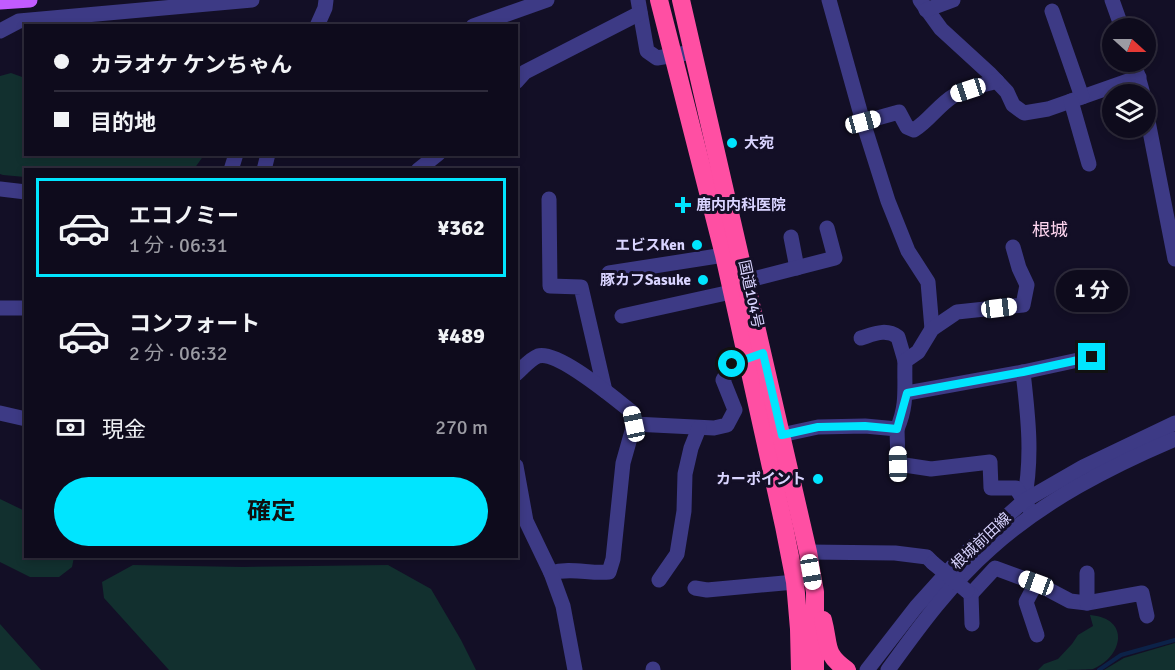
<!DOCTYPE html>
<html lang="ja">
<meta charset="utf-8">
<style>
body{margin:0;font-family:Signika,"Noto Sans JP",sans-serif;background:#1c1929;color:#f1f3f6;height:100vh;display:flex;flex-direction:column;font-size:22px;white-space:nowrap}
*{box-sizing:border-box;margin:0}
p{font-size:20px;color:#9b9ba3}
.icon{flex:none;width:33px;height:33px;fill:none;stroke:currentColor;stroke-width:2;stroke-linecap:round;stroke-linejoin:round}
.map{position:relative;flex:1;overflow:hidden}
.drawer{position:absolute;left:24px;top:168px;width:494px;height:390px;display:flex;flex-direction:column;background:#0e0b1c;border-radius:0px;box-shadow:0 3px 9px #0003,0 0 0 2px #2e2b3b}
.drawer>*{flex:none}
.hud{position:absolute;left:24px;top:24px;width:494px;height:132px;border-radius:0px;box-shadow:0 3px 9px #0003,0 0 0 2px #2e2b3b;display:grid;align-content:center;height:132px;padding:0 30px;background:#0e0b1c}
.needle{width:39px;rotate:111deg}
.fabs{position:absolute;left:1102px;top:18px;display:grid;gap:12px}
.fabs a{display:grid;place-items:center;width:54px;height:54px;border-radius:50%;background:#0e0b1c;box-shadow:0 3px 9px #0003,0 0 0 2px #2e2b3b;font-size:30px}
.end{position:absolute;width:27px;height:27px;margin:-14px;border:8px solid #00e5ff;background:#111;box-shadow:0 0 0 3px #111}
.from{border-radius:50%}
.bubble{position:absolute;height:42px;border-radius:21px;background:#0e0b1c;box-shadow:0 3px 9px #0003,0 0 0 2px #2e2b3b;font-size:20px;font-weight:700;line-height:42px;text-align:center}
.car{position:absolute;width:18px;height:36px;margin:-18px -9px;border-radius:8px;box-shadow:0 0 4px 2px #0007;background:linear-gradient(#fff 24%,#345 0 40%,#fff 0 76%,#345 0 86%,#fff 0)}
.hud b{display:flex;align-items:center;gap:21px;height:57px;font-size:22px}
.hud b+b{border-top:2px solid #2e2b3b}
.hud i{width:15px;height:15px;background:#f1f3f6}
ul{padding:10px 0 0;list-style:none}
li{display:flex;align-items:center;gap:18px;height:99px;margin:0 12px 9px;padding:0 18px;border:3px solid transparent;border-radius:0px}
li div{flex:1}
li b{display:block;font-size:22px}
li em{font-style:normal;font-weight:700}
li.selected{border-color:#00e5ff}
li>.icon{width:54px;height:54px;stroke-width:1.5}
.pay{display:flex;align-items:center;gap:15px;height:66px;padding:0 30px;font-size:22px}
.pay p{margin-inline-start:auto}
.cta{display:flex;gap:12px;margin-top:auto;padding:12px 30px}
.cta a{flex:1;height:69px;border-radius:36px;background:#00e5ff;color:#111;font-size:24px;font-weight:700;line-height:69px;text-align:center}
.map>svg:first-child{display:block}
.green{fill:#12302f}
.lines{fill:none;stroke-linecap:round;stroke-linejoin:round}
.stream{stroke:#0c2248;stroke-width:4}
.minor{stroke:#3d3a85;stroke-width:15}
.major{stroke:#c25bff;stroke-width:15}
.highway{stroke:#ff4fa3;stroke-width:18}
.minor-bridge{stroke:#3d3a85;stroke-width:15}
.route{stroke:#00e5ff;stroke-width:8}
.poi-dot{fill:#00e5ff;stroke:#130f26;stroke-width:2}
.labels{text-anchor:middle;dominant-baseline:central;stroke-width:6;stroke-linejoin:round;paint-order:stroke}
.poi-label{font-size:15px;font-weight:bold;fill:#d9d4ff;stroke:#130f26;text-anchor:end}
.street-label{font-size:15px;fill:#d9d4ff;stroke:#130f26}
.quarter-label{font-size:18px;fill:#ffd6f0;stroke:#130f26}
</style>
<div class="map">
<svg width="1175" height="670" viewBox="0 0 1175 670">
<rect width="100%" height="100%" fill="#130f26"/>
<!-- green -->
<g class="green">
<path d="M11,73L25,78L26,154L204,155L194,169L26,170L25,177L3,175L0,174V76Z"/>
<path d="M0,499L25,511L26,556L74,557L72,567L59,577H30L0,562Z"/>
<path d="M133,565L243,567L388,565L431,589L461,640L476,670H169L104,598L102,582Z"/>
<path d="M1090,615C1130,618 1124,656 1093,669C1084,670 1050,670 1038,670L1044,664L1058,659L1072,644L1078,635L1093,626Z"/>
<path d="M0,624L41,670H0Z"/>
<path d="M1175,643V670H1104L1124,658Z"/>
</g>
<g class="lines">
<!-- stream -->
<path class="stream" d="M1099,670L1121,655L1175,640"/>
<!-- minor -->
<g class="minor">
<path d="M638,0L647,51L657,58L693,52"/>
<path d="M829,0L863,122L888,201L908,251L928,282L932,329"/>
<path d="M920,0L941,29L989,73L1007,92L1013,105L1024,113L1048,109L1139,77"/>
<path d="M1112,0L1122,28"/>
<path d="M926,10L953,0"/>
<path d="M1052,11L1082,97"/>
<path d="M317,26L325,8L326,0"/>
<path d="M473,26L547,0"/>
<path d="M0,31L19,21L252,0"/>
<path d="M1134,62L1143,94"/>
<path d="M516,82L525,72L640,13"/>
<path d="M1071,101L1089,164"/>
<path d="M1146,111L1175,259"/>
<path d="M863,122L899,112L907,127L914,130C930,120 939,104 955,95C967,88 983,85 997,81"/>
<path d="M231,170L236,154"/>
<path d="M264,170L268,154"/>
<path d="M418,170L438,154"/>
<path d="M0,189L26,192"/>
<path d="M549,199L550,286L581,287L605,391"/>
<path d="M791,237L797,268"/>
<path d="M609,273L724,255"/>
<path d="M745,281L835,258L827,228"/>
<path d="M0,308H26"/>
<path d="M622,316L731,292"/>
<path d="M861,338C874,334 886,328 898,337L905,361"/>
<path d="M1023,372L1092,357"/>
<path d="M516,374C522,369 530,359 538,356C558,350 615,399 632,412L634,424L623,463L613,559L609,572C590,574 570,567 551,573"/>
<path d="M907,393L1023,372C1028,416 1033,457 1024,501"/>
<path d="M0,413L26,419"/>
<path d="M634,424L714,428L727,425L735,410L723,380L732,364L757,355"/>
<path d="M897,429C908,404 904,387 905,361L918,352L932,329L957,312L1023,305L1027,285L1019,268L1013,247"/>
<path d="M781,435L818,427L865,426L897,429L898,464L931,469L990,462L991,488H1016L1028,507"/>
<path d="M516,466L526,521L551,573L563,606L575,670"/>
<path d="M808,552L895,553L927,557L933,563"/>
<path d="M659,580L677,554L684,511L685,474L691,448L699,428"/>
<path d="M1036,583L1026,602L1037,635"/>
<path d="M695,588L707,590L795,582"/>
<path d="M967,591L971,594L995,568L1036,583L1070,601L1087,603L1142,593L1147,616"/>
<path d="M971,594L972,624"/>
<path d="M1087,603V573"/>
<path d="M653,669V670"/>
<path d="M867,670L916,607L962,556L1024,501L1083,467L1175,423"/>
<path d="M888,670C919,627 951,583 991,548C1045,500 1109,467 1175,439"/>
</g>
<!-- major -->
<path class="major" d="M0,2L30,0"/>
<!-- highway -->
<g class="highway">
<path d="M659,0L724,255L784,526L795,582L799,629L800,670"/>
<path d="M681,0L808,552L815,592V670"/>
<path d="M823,620C830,646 823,653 847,670"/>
</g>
<!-- minor-bridge -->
<path class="minor-bridge" d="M933,563L967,591"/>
</g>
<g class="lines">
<!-- route -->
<path class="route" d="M732,364L763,353L782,435L818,427L865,426L897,429L907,393L1023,372L1092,357"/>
</g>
<!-- markers -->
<g class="poi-dot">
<circle cx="732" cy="143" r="6"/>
<path d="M680 196h6v6h6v6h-6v6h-6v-6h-6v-6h6z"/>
<circle cx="697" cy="245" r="6"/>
<circle cx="703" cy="280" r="6"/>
<circle cx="818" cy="479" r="6"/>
</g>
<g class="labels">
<!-- poi labels -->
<g class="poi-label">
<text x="744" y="143" text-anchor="start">大宛</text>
<text x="696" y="205" text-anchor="start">鹿内内科医院</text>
<text x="685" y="245">エビスKen</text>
<text x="691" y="280">豚カフSasuke</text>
<text x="806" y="479">カーポイント</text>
</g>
<!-- street labels -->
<g class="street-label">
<text transform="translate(751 294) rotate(78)">国道104号</text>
<text transform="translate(981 541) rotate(-43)">根城前田線</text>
</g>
<!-- quarter labels -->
<g class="quarter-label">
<text x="1050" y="230">根城</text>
</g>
</g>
</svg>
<div class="fabs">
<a><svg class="needle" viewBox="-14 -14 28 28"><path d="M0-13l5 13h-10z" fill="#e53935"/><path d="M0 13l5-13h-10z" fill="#9b9ba3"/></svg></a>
<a><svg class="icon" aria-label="layers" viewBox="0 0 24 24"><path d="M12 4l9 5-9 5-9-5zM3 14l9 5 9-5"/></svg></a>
</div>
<i class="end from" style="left:732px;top:364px"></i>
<i class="end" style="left:1092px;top:357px"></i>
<div class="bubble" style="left:1056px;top:270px;width:72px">1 分</div>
<i class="car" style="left:968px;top:90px;rotate:252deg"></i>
<i class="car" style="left:863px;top:122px;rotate:75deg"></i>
<i class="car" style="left:999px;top:308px;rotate:83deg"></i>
<i class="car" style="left:634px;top:424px;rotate:348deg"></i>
<i class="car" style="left:898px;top:464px;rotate:359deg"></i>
<i class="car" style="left:811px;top:572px;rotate:170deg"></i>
<i class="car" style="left:1036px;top:583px;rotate:290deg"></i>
<div class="hud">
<b><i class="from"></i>カラオケ ケンちゃん</b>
<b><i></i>目的地</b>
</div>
<section class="drawer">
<ul>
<li class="selected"><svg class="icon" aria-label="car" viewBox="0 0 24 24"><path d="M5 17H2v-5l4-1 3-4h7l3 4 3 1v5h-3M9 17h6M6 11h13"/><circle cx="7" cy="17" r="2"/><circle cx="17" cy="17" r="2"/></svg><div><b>エコノミー</b><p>1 分 · 06:31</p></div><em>¥362</em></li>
<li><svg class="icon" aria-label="car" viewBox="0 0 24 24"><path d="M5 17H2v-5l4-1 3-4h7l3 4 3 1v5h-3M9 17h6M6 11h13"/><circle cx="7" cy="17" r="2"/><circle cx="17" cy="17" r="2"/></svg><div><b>コンフォート</b><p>2 分 · 06:32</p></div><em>¥489</em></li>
</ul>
<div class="pay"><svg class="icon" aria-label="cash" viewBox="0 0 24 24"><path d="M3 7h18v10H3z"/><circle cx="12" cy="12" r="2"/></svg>現金<p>270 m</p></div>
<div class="cta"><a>確定</a></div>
</section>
</div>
